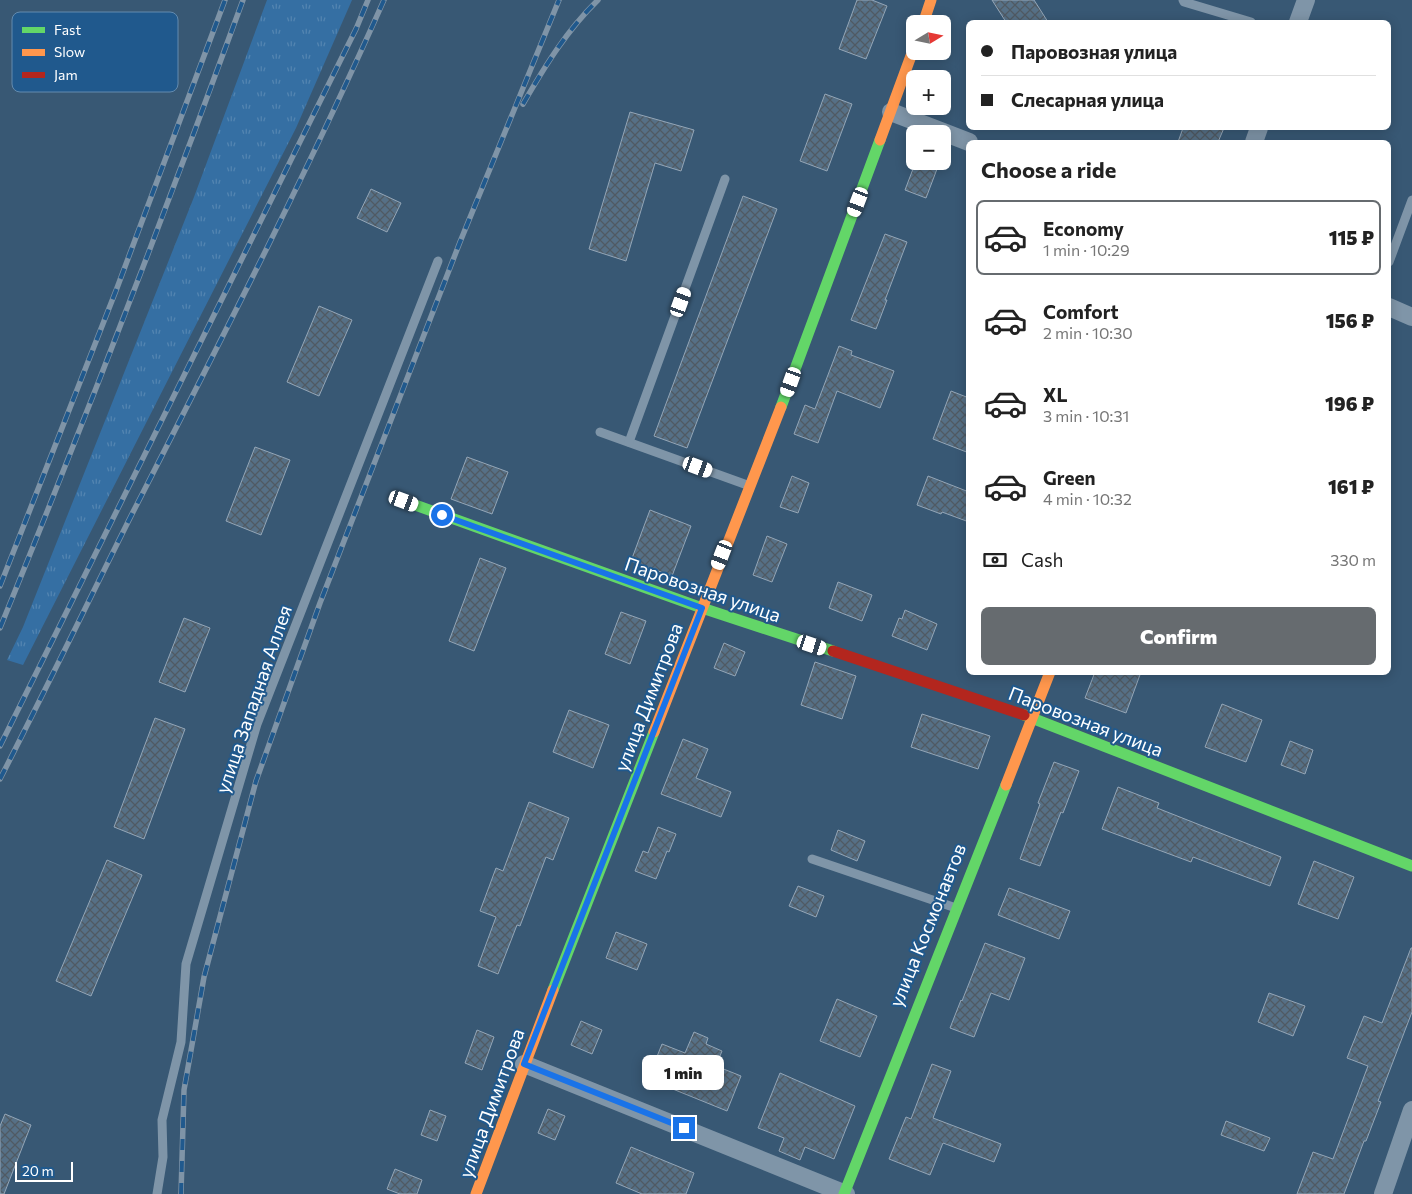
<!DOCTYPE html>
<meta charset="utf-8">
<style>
body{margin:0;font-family:Commissioner,sans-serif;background:#f2f2f2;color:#222;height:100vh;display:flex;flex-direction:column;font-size:19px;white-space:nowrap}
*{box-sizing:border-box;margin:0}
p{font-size:16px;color:#767676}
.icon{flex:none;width:28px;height:28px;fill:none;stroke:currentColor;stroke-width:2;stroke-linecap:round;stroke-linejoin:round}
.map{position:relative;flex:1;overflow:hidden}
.sheet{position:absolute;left:966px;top:140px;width:425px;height:535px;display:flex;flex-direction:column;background:#fff;border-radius:8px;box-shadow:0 2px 12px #0003}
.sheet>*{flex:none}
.top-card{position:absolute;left:966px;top:20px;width:425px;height:110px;border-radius:8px;box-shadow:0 2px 12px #0003;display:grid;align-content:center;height:110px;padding:0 15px;background:#fff}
.needle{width:32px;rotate:80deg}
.controls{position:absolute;left:906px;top:15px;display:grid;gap:10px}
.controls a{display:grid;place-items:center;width:45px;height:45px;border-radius:8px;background:#fff;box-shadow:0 2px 12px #0003;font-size:25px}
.scale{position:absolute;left:15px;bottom:12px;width:58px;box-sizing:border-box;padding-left:5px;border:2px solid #fff;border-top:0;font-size:14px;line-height:18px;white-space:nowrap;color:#fff;-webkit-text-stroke:4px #20598d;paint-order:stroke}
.end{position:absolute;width:22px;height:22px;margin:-11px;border:6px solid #1a73e8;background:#fff;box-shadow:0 0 0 2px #fff}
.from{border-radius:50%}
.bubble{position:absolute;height:35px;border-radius:8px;background:#fff;box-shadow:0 2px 12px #0003;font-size:16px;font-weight:800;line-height:35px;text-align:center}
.car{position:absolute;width:15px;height:30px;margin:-15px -8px;border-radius:6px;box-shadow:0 0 4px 1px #0007;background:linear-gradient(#fff 24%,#345 0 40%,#fff 0 76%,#345 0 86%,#fff 0)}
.top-card b{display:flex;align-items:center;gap:18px;height:48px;font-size:19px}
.top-card b+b{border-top:1px solid #e0e0e0}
.top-card i{width:12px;height:12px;background:#222}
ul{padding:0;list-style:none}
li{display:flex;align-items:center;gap:15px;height:75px;margin:0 10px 8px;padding:0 5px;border:2px solid transparent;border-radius:8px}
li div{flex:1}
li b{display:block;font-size:19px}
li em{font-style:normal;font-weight:800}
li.current{border-color:#666b6f}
li>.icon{width:45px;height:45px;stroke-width:1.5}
h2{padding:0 15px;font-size:22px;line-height:60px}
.pay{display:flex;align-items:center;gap:12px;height:55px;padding:0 15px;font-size:19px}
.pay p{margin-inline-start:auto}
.primary-button{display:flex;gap:10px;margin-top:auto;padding:10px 15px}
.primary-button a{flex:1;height:58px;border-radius:8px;background:#666b6f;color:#fff;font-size:20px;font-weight:800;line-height:58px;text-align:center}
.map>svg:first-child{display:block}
.grass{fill:url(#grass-tufts)}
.building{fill:url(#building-cross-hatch);stroke:#94a6b7}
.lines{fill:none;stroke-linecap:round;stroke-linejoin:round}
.lane{stroke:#7f95a8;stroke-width:9}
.street{stroke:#7f95a8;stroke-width:18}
.fast{stroke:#63d668;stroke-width:11}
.slow{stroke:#ff974d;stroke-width:11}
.jam{stroke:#b3261e;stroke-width:11}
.rail-casing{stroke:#7f94a7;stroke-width:5.5}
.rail{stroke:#20598d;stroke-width:4;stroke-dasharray:11;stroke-linecap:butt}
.route{stroke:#1a73e8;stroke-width:6}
.labels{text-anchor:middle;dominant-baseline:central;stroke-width:4;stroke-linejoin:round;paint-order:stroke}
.street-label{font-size:19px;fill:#fff;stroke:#20598d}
.key{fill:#20598d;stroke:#638baf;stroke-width:1}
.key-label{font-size:14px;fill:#fff}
</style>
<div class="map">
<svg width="1412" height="1194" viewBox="0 0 1412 1194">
<defs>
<pattern id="grass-tufts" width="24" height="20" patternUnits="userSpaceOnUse" patternTransform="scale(1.25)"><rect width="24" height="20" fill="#356fa3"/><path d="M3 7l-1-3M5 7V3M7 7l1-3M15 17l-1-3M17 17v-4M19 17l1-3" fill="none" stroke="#5385b1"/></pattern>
<pattern id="building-cross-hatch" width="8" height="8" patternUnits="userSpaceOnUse" patternTransform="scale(1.25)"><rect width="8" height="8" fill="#567086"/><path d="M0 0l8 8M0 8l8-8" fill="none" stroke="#505a63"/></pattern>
</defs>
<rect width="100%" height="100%" fill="#385874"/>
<!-- grass -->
<path class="grass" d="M267,0H352L296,128L23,665L7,660L23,627L194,197Z"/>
<!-- building -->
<g class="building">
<path d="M857,0H872L887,6L866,59L839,49Z"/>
<path d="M992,0H1034L1048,22H1006Z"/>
<path d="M825,94L852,104L827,171L800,161Z"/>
<path d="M630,112L694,130L681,171L655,163L626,261L589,249Z"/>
<path d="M1183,128H1224L1218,142H1178Z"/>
<path d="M916,161L937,169L926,198L905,190Z"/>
<path d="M371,189L401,203L387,232L357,218Z"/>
<path d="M743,196L777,209L687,448L654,436Z"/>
<path d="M885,234L907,242L885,300H887L876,329L851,320Z"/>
<path d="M319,306L352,320L319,396L287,382Z"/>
<path d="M839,346L852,351L851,355L894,371L880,408L837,391L818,443L794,434L805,405L815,409Z"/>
<path d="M951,391L969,398V453L933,439Z"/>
<path d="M255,447L290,460L261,535L226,521Z"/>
<path d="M467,457L508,472L492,514L451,499Z"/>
<path d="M792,476L809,483L798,513L780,507Z"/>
<path d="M928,476L969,492V522L942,512L941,514L917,505Z"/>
<path d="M650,510L691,526L672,576L631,561Z"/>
<path d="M767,536L787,544L772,582L753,575Z"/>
<path d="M480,558L506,568L474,651L449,641Z"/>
<path d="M838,582L872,595L862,621L829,608Z"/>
<path d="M905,610L937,624L927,650L892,636L899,618L902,619Z"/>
<path d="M621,612L646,621L630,664L605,654Z"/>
<path d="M184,618L210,628L185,692L159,682Z"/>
<path d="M724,643L745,652L735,676L714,668Z"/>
<path d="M815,662L856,676L842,719L801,705Z"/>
<path d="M1095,672H1141L1126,713L1085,698Z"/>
<path d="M1222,704L1262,720L1246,762L1205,747Z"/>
<path d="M569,710L609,725L593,768L553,752Z"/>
<path d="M922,714L990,736L978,769L911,747Z"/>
<path d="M155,718L185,729L144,839L114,827Z"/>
<path d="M683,739L708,749L696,778L731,792L721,817L661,794Z"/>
<path d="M1290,741L1313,750L1305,774L1281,765Z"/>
<path d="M1054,762L1079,771L1063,813L1061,812L1040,866L1020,859L1040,804L1038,803Z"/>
<path d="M1118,787L1159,803L1157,808L1281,857L1270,886L1193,857L1191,862L1102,829Z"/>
<path d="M529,802L569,818L553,860L546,857L520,926L517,925L498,974L478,966L496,917L480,911L496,868L503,871Z"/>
<path d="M658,827L676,834L669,852L667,851L656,879L635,871L643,851L648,853Z"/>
<path d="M838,830L865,841L857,861L831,850Z"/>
<path d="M107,860L142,875L91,996L56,981Z"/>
<path d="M1314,861L1354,877L1338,919L1298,904Z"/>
<path d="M798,886L824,896L816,917L789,906Z"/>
<path d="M1009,888L1070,911L1059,939L998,915Z"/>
<path d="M616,932L647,944L637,970L606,958Z"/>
<path d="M985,943L1025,958L1009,1000L991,993L974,1037L950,1028L961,1000L962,1001Z"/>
<path d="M1411,948H1412V1012L1378,1101L1381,1102L1366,1141H1364L1344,1194H1297L1313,1152L1333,1159L1368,1066L1347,1058L1364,1016L1382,1023Z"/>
<path d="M1269,993L1305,1006L1293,1036L1258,1022Z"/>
<path d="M837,999L877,1016L860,1057L820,1041Z"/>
<path d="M581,1021L602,1030L592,1054L571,1045Z"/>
<path d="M477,1030L494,1037L482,1070L465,1063Z"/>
<path d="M694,1032L708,1038L706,1044L722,1051L716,1066L741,1076L727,1111L648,1079L662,1044L685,1053Z"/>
<path d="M932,1064L951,1071L933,1118L1001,1144L994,1162L943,1143L930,1175L889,1159L906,1117L911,1119Z"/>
<path d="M780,1073L855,1106L834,1159L805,1147L800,1160L779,1151L784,1138L758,1128Z"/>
<path d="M548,1109L565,1116L555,1140L538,1133Z"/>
<path d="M430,1110L446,1116L437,1141L421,1135Z"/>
<path d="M5,1114L31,1125L4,1194H0V1126Z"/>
<path d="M1226,1121L1270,1138L1264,1151L1221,1135Z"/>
<path d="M631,1147L694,1173L686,1194H642L616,1183Z"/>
<path d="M395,1169L422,1180L417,1194H400L387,1189Z"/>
</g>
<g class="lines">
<!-- lane -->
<g class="lane">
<path d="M1183,0L1184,2L1251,22"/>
<path d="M1389,262L1412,200"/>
<path d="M600,432L750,486"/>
<path d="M629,442L725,179"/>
<path d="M812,859L956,908"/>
<path d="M157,1194L163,1157L162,1120L181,1042L186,964L257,724L438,261"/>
</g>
<!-- street -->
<g class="street">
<path d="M1298,22L1306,0"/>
<path d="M891,112L969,142"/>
<path d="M1254,142L1259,128"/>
<path d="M1389,307L1412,317"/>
<path d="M524,1064L846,1194"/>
<path d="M1383,1194L1412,1110"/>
</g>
<!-- fast -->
<g class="fast">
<path d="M781,407L880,140"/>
<path d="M404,501L702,608L833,651"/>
<path d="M1024,715L1412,866"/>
<path d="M553,990L654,732"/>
<path d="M844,1194L1006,785"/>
</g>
<!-- slow -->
<g class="slow">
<path d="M923,24L931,0"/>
<path d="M880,140L915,45"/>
<path d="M654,732L781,407"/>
<path d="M1006,785L1050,672"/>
<path d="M476,1194L553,990"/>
</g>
<!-- jam -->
<path class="jam" d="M833,651L1024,715"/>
<!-- rail casing -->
<g class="rail-casing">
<g id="rail">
<path d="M523,104C545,66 567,30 598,0"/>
<path d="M0,586L117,288L225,0"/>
<path d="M0,628C85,420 166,211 243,0"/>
<path d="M0,746L356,29L368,0"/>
<path d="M0,779C45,691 88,602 132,514C219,344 307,174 384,0"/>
<path d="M181,1194L184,1090L204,977L256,781L320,603L460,242L559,0"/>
</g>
</g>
<!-- rail -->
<use href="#rail" class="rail"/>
</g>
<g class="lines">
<!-- route -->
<path class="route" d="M442,515L702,608L524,1064L684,1128"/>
</g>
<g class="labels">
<!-- street labels -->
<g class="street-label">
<text transform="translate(703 589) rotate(19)">Паровозная улица</text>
<text transform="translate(648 697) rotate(-69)">улица Димитрова</text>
<text transform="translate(253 699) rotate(-71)">улица Западная Аллея</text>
<text transform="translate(1086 721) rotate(21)">Паровозная улица</text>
<text transform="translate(927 925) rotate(-68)">улица Космонавтов</text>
<text transform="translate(491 1103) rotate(-70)">улица Димитрова</text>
</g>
</g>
<!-- legend -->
<rect x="12" y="12" width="166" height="80" rx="8" class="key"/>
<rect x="22" y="27" width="23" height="6" fill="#63d668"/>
<rect x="22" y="49" width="23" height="7" fill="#ff974d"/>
<rect x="22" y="72" width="23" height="6" fill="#b3261e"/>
<g class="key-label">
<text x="54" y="35">Fast</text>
<text x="54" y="57">Slow</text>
<text x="54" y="80">Jam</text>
</g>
</svg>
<div class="controls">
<a><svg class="needle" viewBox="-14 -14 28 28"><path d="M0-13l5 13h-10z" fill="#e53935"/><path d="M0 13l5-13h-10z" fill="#767676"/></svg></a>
<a>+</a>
<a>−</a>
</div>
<div class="scale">20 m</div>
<i class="end from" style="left:442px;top:515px"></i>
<i class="end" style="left:684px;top:1128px"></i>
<div class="bubble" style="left:642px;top:1055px;width:82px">1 min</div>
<i class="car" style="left:858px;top:202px;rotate:201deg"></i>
<i class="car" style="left:681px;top:302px;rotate:20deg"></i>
<i class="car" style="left:791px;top:382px;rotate:200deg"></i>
<i class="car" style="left:698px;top:467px;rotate:110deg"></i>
<i class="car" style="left:404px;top:501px;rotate:110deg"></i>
<i class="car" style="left:722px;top:555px;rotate:201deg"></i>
<i class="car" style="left:812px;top:645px;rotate:108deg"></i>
<div class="top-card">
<b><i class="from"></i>Паровозная улица</b>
<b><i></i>Слесарная улица</b>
</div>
<section class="sheet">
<h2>Choose a ride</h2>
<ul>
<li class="current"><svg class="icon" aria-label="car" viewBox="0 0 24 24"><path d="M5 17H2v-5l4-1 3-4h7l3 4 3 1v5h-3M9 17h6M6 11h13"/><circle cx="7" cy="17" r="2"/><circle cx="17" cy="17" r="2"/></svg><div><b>Economy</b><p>1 min · 10:29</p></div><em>115 ₽</em></li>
<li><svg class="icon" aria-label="car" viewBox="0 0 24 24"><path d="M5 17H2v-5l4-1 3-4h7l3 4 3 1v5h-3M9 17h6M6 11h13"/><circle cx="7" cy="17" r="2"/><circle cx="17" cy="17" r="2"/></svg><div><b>Comfort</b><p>2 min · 10:30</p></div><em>156 ₽</em></li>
<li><svg class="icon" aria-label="car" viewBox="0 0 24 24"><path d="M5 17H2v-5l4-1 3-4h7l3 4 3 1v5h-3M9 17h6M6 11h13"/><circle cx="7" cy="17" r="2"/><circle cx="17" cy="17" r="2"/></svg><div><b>XL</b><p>3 min · 10:31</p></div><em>196 ₽</em></li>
<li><svg class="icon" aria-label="car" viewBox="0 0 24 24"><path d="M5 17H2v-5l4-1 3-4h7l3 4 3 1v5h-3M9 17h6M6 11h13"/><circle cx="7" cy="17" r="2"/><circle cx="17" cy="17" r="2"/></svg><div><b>Green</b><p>4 min · 10:32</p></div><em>161 ₽</em></li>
</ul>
<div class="pay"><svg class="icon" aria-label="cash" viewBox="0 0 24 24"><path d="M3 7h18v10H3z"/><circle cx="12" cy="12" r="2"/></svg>Cash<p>330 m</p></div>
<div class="primary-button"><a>Confirm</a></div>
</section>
</div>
